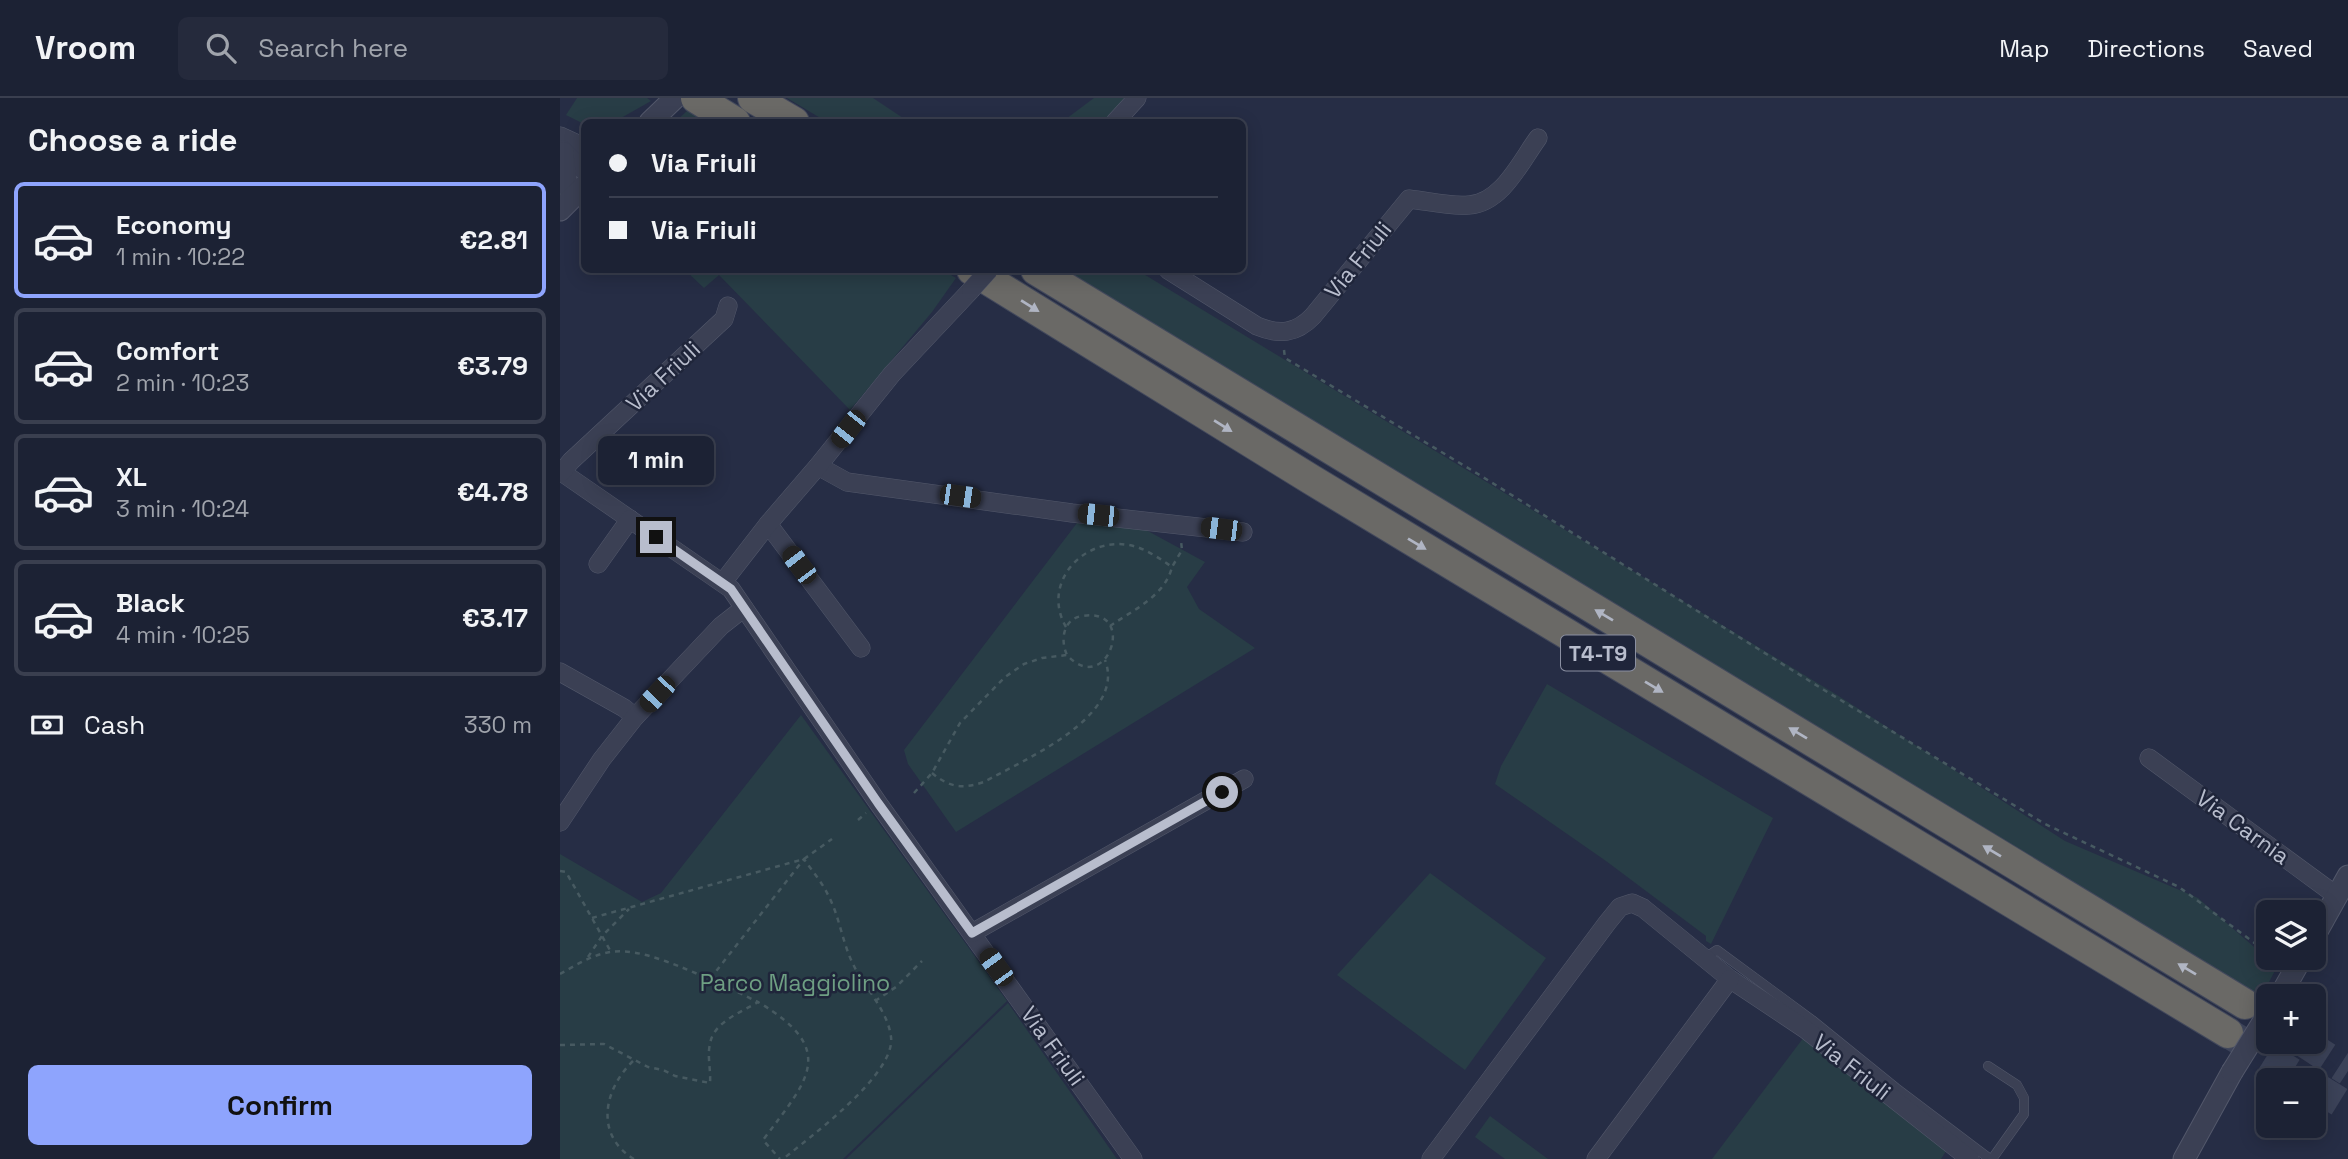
<!DOCTYPE html>
<meta charset="utf-8">
<style>
body{margin:0;font-family:"Space Grotesk",sans-serif;background:#252a3c;color:#f1f3f6;height:100vh;display:flex;flex-direction:column;font-size:26px;white-space:nowrap}
*{box-sizing:border-box;margin:0}
p{font-size:23px;color:#a0a4ac}
.icon{flex:none;width:38px;height:38px;fill:none;stroke:currentColor;stroke-width:2;stroke-linecap:round;stroke-linejoin:round}
.map{position:relative;flex:1;overflow:hidden}
.panel{display:flex;flex-direction:column;background:#1c2234;width:560px}
.panel>*{flex:none}
.top-card{position:absolute;left:21px;top:21px;width:665px;height:154px;border-radius:10px;box-shadow:0 4px 18px #0003,0 0 0 2px #3a3f4f;display:grid;align-content:center;height:154px;padding:0 28px;background:#1c2234}
.fabs{position:absolute;left:1696px;top:802px;display:grid;gap:14px}
.fabs a{display:grid;place-items:center;width:70px;height:70px;border-radius:10px;background:#1c2234;box-shadow:0 4px 18px #0003,0 0 0 2px #3a3f4f;font-size:35px}
.end{position:absolute;width:32px;height:32px;margin:-16px;border:9px solid #b8bdcd;background:#111;box-shadow:0 0 0 4px #111}
.from{border-radius:50%}
.bubble{position:absolute;height:49px;border-radius:10px;background:#1c2234;box-shadow:0 4px 18px #0003,0 0 0 2px #3a3f4f;font-size:23px;font-weight:700;line-height:49px;text-align:center}
.car{position:absolute;width:21px;height:42px;margin:-21px -10px;border-radius:9px;box-shadow:0 0 5px 2px #0007;background:linear-gradient(#222 24%,#8ab4d8 0 40%,#222 0 76%,#8ab4d8 0 86%,#222 0)}
.top-card b{display:flex;align-items:center;gap:24px;height:66px;font-size:26px}
.top-card b+b{border-top:2px solid #3a3f4f}
.top-card i{width:18px;height:18px;background:#f1f3f6}
ul{padding:0;list-style:none}
li{display:flex;align-items:center;gap:21px;height:116px;margin:0 14px 10px;padding:0 14px;border:4px solid #3a3f4f;border-radius:10px}
li div{flex:1}
li b{display:block;font-size:26px}
li em{font-style:normal;font-weight:700}
li.selected{border-color:#8ea4fd}
li>.icon{width:63px;height:63px;stroke-width:1.5}
h2{padding:0 28px;font-size:32px;line-height:84px}
.pay{display:flex;align-items:center;gap:18px;height:77px;padding:0 28px;font-size:26px}
.pay p{margin-inline-start:auto}
.cta{display:flex;gap:14px;margin-top:auto;padding:14px 28px}
.cta a{flex:1;height:80px;border-radius:10px;background:#8ea4fd;color:#111;font-size:28px;font-weight:700;line-height:80px;text-align:center}
header{display:flex;align-items:center;gap:42px;box-sizing:border-box;height:98px;padding:0 35px;background:#1c2234;border-bottom:2px solid #3a3f4f}
header strong{font-size:33px}
nav{display:flex;gap:38px;margin-inline-start:auto;font-size:24px}
.search{width:490px;height:63px;background:#252a3c;display:flex;align-items:center;gap:18px;box-sizing:border-box;padding:0 24px;border-radius:10px;color:#a0a4ac;font-size:26px}
main{display:flex;flex:1;min-height:0}
.map>svg:first-child{display:block}
.green{fill:#283d46}
.lines{fill:none;stroke-linecap:round;stroke-linejoin:round}
.trunk-tunnel{stroke:#3c4359;stroke-width:30;stroke-dasharray:30 15;stroke-linecap:butt}
.service-casing{stroke:#53586b;stroke-width:10}
.minor-casing{stroke:#53586b;stroke-width:19}
.tertiary-casing{stroke:#53586b;stroke-width:23}
.trunk-casing{stroke:#42485c;stroke-width:32}
.path{stroke:#475a61;stroke-width:2.5;stroke-dasharray:5 5;stroke-linecap:butt}
.service{stroke:#3b4054;stroke-width:9}
.minor{stroke:#3b4054;stroke-width:18}
.tertiary{stroke:#3b4054;stroke-width:21}
.trunk{stroke:#6a6966;stroke-width:30}
.minor-bridge-casing{stroke:#53586b;stroke-width:19;stroke-linecap:butt}
.tertiary-bridge-casing{stroke:#53586b;stroke-width:23;stroke-linecap:butt}
.minor-bridge{stroke:#3b4054;stroke-width:18}
.tertiary-bridge{stroke:#3b4054;stroke-width:21}
.oneway{fill:#b0b5c3}
.route{stroke:#b8bdcd;stroke-width:9}
.labels{text-anchor:middle;dominant-baseline:central;stroke-width:5;stroke-linejoin:round;paint-order:stroke}
.shield{fill:#1f253a;stroke:#8a8fa1;stroke-width:2}
.shield-label{font-size:21px;font-weight:bold;fill:#b8bdcd}
.street-label{font-size:23px;fill:#b8bdcd;stroke:#1f253a}
.park-label{font-size:23px;fill:#6e9f83;stroke:#1f253a}
</style>
<header>
<strong>Vroom</strong>
<div class="search"><svg class="icon" aria-label="search" viewBox="0 0 24 24"><circle cx="10" cy="10" r="6"/><path d="M15 15l6 6"/></svg>Search here</div>
<nav><a>Map</a><a>Directions</a><a>Saved</a></nav>
</header>
<main>
<section class="panel">
<h2>Choose a ride</h2>
<ul>
<li class="selected"><svg class="icon" aria-label="car" viewBox="0 0 24 24"><path d="M5 17H2v-5l4-1 3-4h7l3 4 3 1v5h-3M9 17h6M6 11h13"/><circle cx="7" cy="17" r="2"/><circle cx="17" cy="17" r="2"/></svg><div><b>Economy</b><p>1 min · 10:22</p></div><em>€2.81</em></li>
<li><svg class="icon" aria-label="car" viewBox="0 0 24 24"><path d="M5 17H2v-5l4-1 3-4h7l3 4 3 1v5h-3M9 17h6M6 11h13"/><circle cx="7" cy="17" r="2"/><circle cx="17" cy="17" r="2"/></svg><div><b>Comfort</b><p>2 min · 10:23</p></div><em>€3.79</em></li>
<li><svg class="icon" aria-label="car" viewBox="0 0 24 24"><path d="M5 17H2v-5l4-1 3-4h7l3 4 3 1v5h-3M9 17h6M6 11h13"/><circle cx="7" cy="17" r="2"/><circle cx="17" cy="17" r="2"/></svg><div><b>XL</b><p>3 min · 10:24</p></div><em>€4.78</em></li>
<li><svg class="icon" aria-label="car" viewBox="0 0 24 24"><path d="M5 17H2v-5l4-1 3-4h7l3 4 3 1v5h-3M9 17h6M6 11h13"/><circle cx="7" cy="17" r="2"/><circle cx="17" cy="17" r="2"/></svg><div><b>Black</b><p>4 min · 10:25</p></div><em>€3.17</em></li>
</ul>
<div class="pay"><svg class="icon" aria-label="cash" viewBox="0 0 24 24"><path d="M3 7h18v10H3z"/><circle cx="12" cy="12" r="2"/></svg>Cash<p>330 m</p></div>
<div class="cta"><a>Confirm</a></div>
</section>
<div class="map">
<svg width="1788" height="1061" viewBox="0 0 1788 1061">
<rect width="100%" height="100%" fill="#262d45"/>
<!-- green -->
<g class="green">
<path d="M17,0H87L91,3L54,24H24V26L6,17Z"/>
<path d="M227,0H313L349,24H267Z"/>
<path d="M534,0H577L552,24H502Z"/>
<path d="M128,12L148,24H115Z"/>
<path d="M125,172H383L396,180L372,214L290,312L159,177L144,190Z"/>
<path d="M506,172H577L1274,595L1505,743L1638,800L1717,869L1701,899L1020,488Z"/>
<path d="M517,425L586,432L645,464L627,489L639,511L695,550L396,734L348,666L344,652Z"/>
<path d="M987,586L1213,720L1151,846L1146,843V838L1046,763L935,686L941,668Z"/>
<path d="M241,617L447,903L283,1061H0V756L82,804L101,795Z"/>
<path d="M870,775L986,860L905,972L777,877Z"/>
<path d="M448,905L557,1061H286Z"/>
<path d="M1244,939L1388,1050L1381,1061H1152Z"/>
<path d="M930,1018L988,1061H945L915,1039Z"/>
</g>
<g class="lines">
<!-- trunk-tunnel -->
<g class="trunk-tunnel">
<path d="M1668,935L1744,982"/>
<path d="M1742,943L1788,973"/>
<path d="M1754,988L1788,1009"/>
</g>
<!-- service casing -->
<g class="service-casing">
<g id="service">
<path d="M1145,860L1157,852L1252,922L1336,990L1430,1061"/>
<path d="M1428,968L1457,987L1464,1000V1016L1432,1061"/>
</g>
</g>
<!-- minor casing -->
<g class="minor-casing">
<g id="minor">
<path d="M555,24L577,0"/>
<path d="M0,38L24,49"/>
<path d="M2,51L24,73"/>
<path d="M4,53L10,102"/>
<path d="M608,172L697,228C719,237 736,236 753,218L849,101C868,103 890,109 909,107C942,105 961,63 978,40"/>
<path d="M258,368L287,384L512,415L683,434"/>
<path d="M0,373L171,491L318,705L573,1061"/>
<path d="M2,374L11,363L164,221L168,208"/>
<path d="M208,426L301,550"/>
<path d="M38,466L70,421"/>
<path d="M163,484L208,426L258,368L332,276L411,192"/>
<path d="M0,574L64,610L75,619"/>
<path d="M1589,660L1777,798"/>
<path d="M0,724L42,661L75,619L161,528L184,510"/>
<path d="M412,835L684,681"/>
<path d="M871,1061L1047,825L1060,809L1072,805L1083,810L1170,881L1245,931L1410,1061"/>
<path d="M1036,1061L1170,881"/>
</g>
</g>
<!-- tertiary casing -->
<g class="tertiary-casing">
<g id="tertiary">
<path d="M90,24L115,0"/>
<path d="M0,112L24,88"/>
<path d="M1754,839L1788,778"/>
<path d="M1720,898L1742,859"/>
<path d="M1624,1061L1672,974"/>
</g>
</g>
<!-- trunk casing -->
<g class="trunk-casing">
<g id="trunk">
<path d="M136,0L175,24"/>
<path d="M193,0L234,24"/>
<path d="M412,172L752,382L1668,935"/>
<path d="M476,172L1685,906"/>
</g>
</g>
<!-- path -->
<g class="path">
<path d="M724,252L725,260L918,376L1264,592L1485,726L1619,789L1708,855"/>
<path d="M550,528C573,512 605,498 612,469"/>
<path d="M506,529C481,486 522,439 569,447C585,450 599,460 612,469L622,452L621,443"/>
<path d="M372,675C390,690 403,691 424,684C463,662 567,619 545,562"/>
<path d="M354,695L372,675L400,625L445,579L464,566L482,560L507,557C547,601 579,508 522,518C503,521 500,542 507,557"/>
<path d="M298,722L306,715"/>
<path d="M0,773L6,774L51,854"/>
<path d="M32,820L244,761L272,741"/>
<path d="M28,859L42,838L69,811"/>
<path d="M0,876C16,867 32,857 50,854C80,849 122,870 150,881L244,761C252,773 262,784 268,797C280,819 282,845 294,868C305,890 328,913 331,939C336,976 250,1039 223,1061"/>
<path d="M151,881L198,904"/>
<path d="M315,903L336,889L362,863"/>
<path d="M0,947L44,946L88,969L103,972L115,978L150,985C151,972 147,958 150,946C153,924 182,914 198,904C279,952 248,982 203,1042L220,1061"/>
<path d="M73,963C44,991 34,1037 74,1061"/>
</g>
<!-- service -->
<use href="#service" class="service"/>
<!-- minor -->
<use href="#minor" class="minor"/>
<!-- tertiary -->
<use href="#tertiary" class="tertiary"/>
<!-- trunk -->
<use href="#trunk" class="trunk"/>
<!-- minor-bridge casing -->
<g class="minor-bridge-casing">
<path id="minor-bridge" d="M411,192L429,172"/>
</g>
<!-- tertiary-bridge casing -->
<g class="tertiary-bridge-casing">
<path id="tertiary-bridge" d="M1672,974L1708,916"/>
</g>
<!-- minor-bridge -->
<use href="#minor-bridge" class="minor-bridge"/>
<!-- tertiary-bridge -->
<use href="#tertiary-bridge" class="tertiary-bridge"/>
</g>
<!-- one-way arrows -->
<defs><path id="oneway-solid" d="M-6-.8H1V-3.2L6.5 0L1 3.2V.8H-6Z" transform="scale(1.75)"/></defs>
<g class="oneway">
<use href="#oneway-solid" transform="translate(470 208) rotate(32)"/>
<use href="#oneway-solid" transform="translate(663 328) rotate(32)"/>
<use href="#oneway-solid" transform="translate(857 446) rotate(31)"/>
<use href="#oneway-solid" transform="translate(1044 517) rotate(-149)"/>
<use href="#oneway-solid" transform="translate(1094 589) rotate(31)"/>
<use href="#oneway-solid" transform="translate(1238 635) rotate(-149)"/>
<use href="#oneway-solid" transform="translate(1432 753) rotate(-149)"/>
<use href="#oneway-solid" transform="translate(1627 871) rotate(-149)"/>
</g>
<g class="lines">
<!-- route -->
<path class="route" d="M96,439L171,491L318,705L412,835L662,694"/>
</g>
<g class="labels">
<!-- shield labels -->
<rect class="shield" x="1001" y="537.5" width="74" height="35" rx="5"/>
<g class="shield-label">
<text x="1038" y="555">T4-T9</text>
</g>
<!-- street labels -->
<g class="street-label">
<text transform="translate(798 162) rotate(-51)">Via Friuli</text>
<text transform="translate(103 278) rotate(-43)">Via Friuli</text>
<text transform="translate(1683 729) rotate(36)">Via Carnia</text>
<text transform="translate(493 948) rotate(54)">Via Friuli</text>
<text transform="translate(1292 969) rotate(38)">Via Friuli</text>
</g>
<!-- park labels -->
<g class="park-label">
<text x="235" y="885">Parco Maggiolino</text>
</g>
</g>
</svg>
<div class="fabs">
<a><svg class="icon" aria-label="layers" viewBox="0 0 24 24"><path d="M12 4l9 5-9 5-9-5zM3 14l9 5 9-5"/></svg></a>
<a>+</a>
<a>−</a>
</div>
<i class="end from" style="left:662px;top:694px"></i>
<i class="end" style="left:96px;top:439px"></i>
<div class="bubble" style="left:38px;top:338px;width:116px">1 min</div>
<i class="car" style="left:288px;top:331px;rotate:218deg"></i>
<i class="car" style="left:400px;top:398px;rotate:98deg"></i>
<i class="car" style="left:538px;top:417px;rotate:276deg"></i>
<i class="car" style="left:661px;top:431px;rotate:277deg"></i>
<i class="car" style="left:239px;top:467px;rotate:323deg"></i>
<i class="car" style="left:97px;top:596px;rotate:223deg"></i>
<i class="car" style="left:436px;top:869px;rotate:324deg"></i>
<div class="top-card">
<b><i class="from"></i>Via Friuli</b>
<b><i></i>Via Friuli</b>
</div>
</div>
</main>
